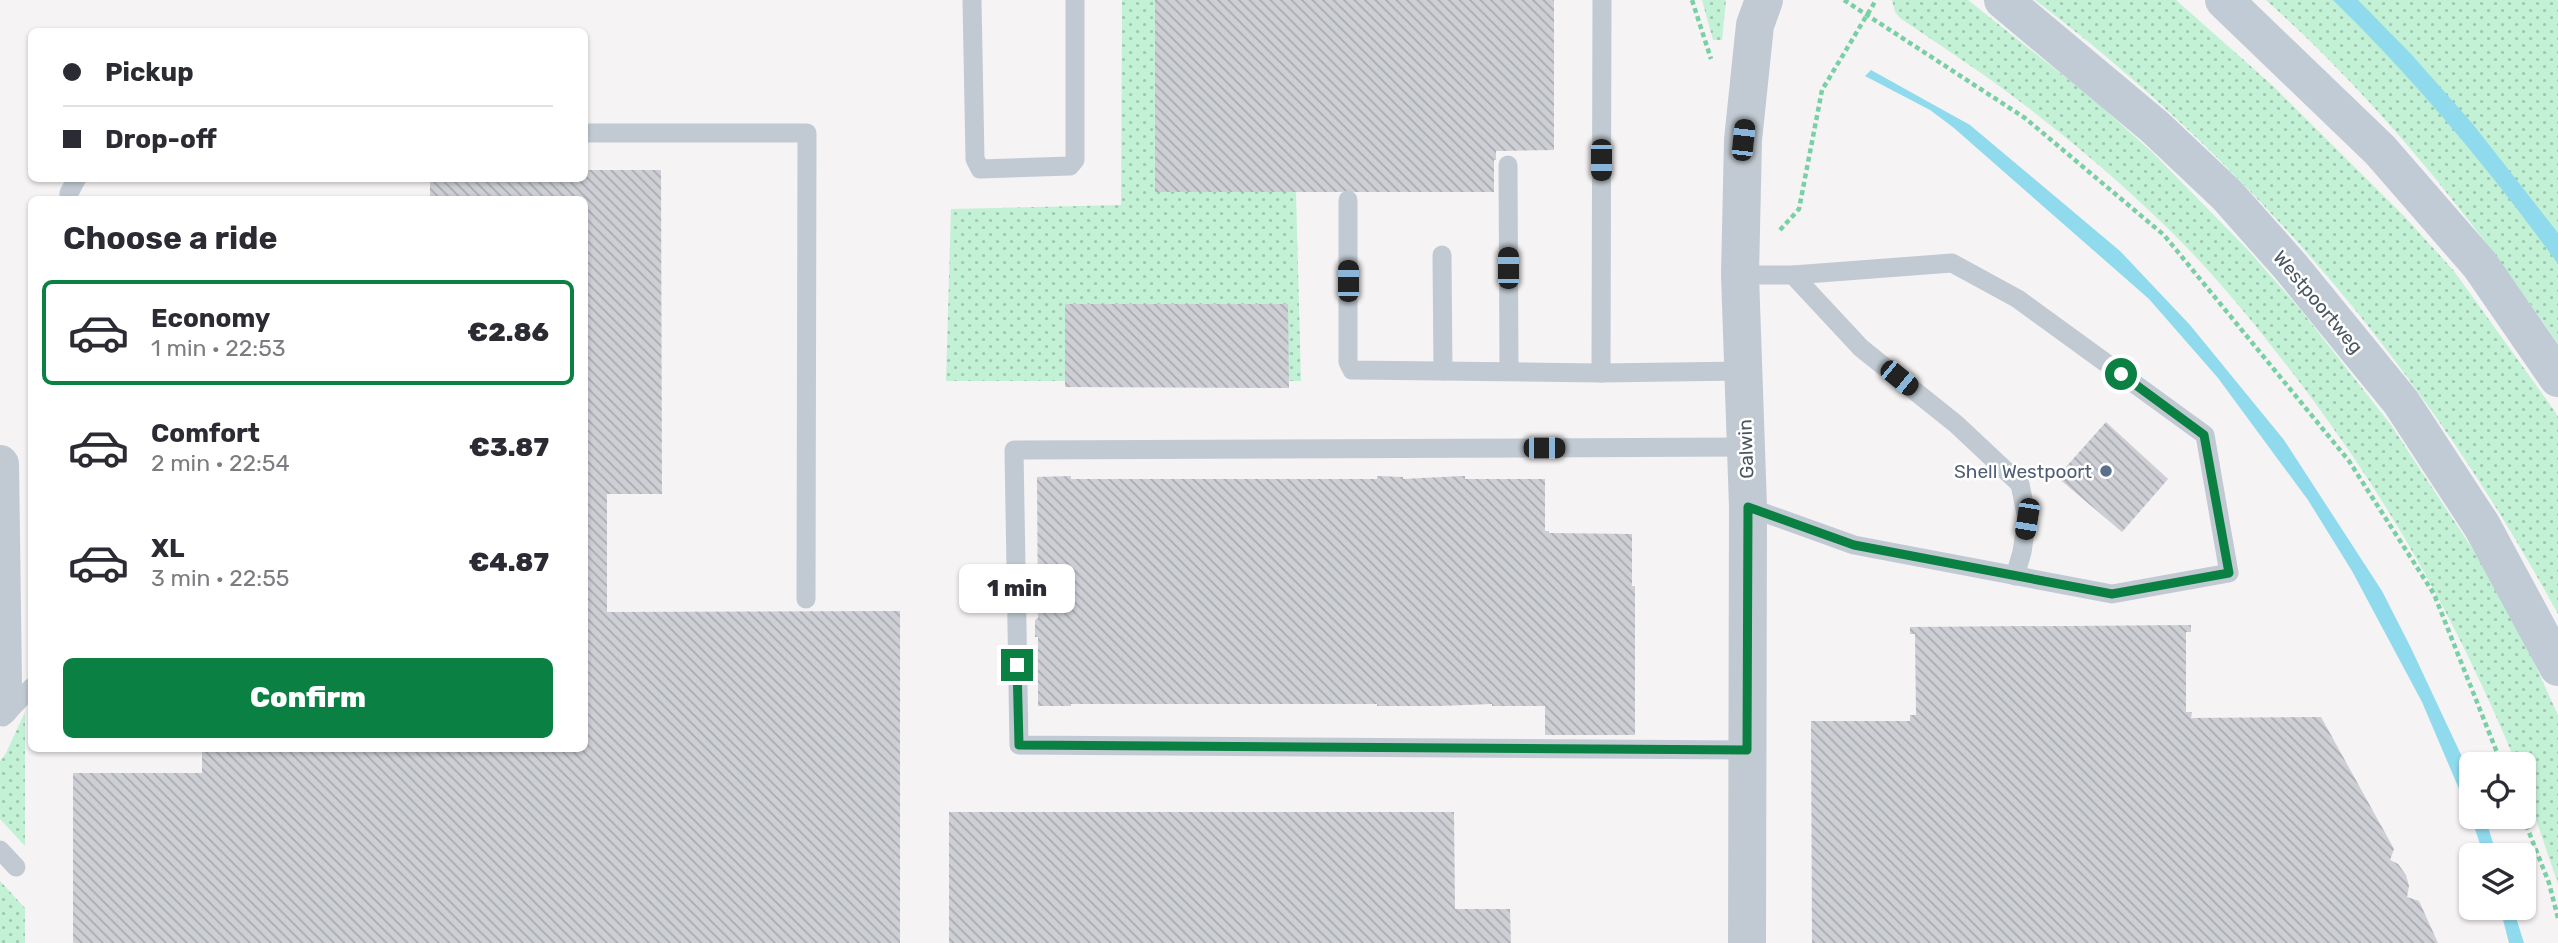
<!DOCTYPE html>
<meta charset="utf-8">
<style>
body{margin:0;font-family:Rubik,sans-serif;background:#f7f7f7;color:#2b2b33;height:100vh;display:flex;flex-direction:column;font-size:26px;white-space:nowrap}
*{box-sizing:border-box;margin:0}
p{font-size:23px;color:#7c7c81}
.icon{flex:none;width:38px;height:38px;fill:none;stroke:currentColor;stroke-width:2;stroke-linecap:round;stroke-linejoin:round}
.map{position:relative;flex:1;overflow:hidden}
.sheet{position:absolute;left:28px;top:196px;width:560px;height:556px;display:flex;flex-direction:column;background:#fff;border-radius:10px;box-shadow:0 2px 5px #0004}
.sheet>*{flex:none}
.top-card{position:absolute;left:28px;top:28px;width:560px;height:154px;border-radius:10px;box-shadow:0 2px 5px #0004;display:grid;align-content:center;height:154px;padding:0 35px;background:#fff}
.buttons{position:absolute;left:2459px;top:752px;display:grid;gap:14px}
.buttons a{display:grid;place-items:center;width:77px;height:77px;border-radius:10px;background:#fff;box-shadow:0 2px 5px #0004;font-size:35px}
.end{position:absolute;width:32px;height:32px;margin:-16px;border:9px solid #0b8043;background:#fff;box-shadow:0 0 0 4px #fff}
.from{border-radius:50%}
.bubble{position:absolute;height:49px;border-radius:10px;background:#fff;box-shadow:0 2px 5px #0004;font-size:23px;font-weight:800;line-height:49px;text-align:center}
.car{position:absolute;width:21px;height:42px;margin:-21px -10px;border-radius:9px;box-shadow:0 0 5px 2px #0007;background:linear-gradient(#222 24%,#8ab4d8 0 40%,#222 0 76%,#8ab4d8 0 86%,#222 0)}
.top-card b{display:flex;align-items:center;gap:24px;height:66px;font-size:26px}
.top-card b+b{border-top:2px solid #e1e1e2}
.top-card i{width:18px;height:18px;background:#2b2b33}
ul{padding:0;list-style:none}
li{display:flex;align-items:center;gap:21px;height:105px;margin:0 14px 10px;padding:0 21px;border:4px solid transparent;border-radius:10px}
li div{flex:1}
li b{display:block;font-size:26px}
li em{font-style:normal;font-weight:800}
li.on{border-color:#0b8043}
li>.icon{width:63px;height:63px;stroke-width:1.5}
h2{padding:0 35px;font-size:32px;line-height:84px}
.button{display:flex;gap:14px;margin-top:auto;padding:14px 35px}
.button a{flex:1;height:80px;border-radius:10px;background:#0b8043;color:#fff;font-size:28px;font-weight:800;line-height:80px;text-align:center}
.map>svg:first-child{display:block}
.grass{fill:url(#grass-dots)}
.water{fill:#90daee}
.building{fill:url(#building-back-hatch)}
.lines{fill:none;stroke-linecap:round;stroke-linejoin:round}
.path{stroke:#7ad0a6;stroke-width:4.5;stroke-dasharray:5 3.5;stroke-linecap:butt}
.service{stroke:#c1cad2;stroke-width:19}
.minor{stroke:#c1cad2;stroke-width:38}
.secondary{stroke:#c1cbd6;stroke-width:38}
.route{stroke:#0b8043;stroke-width:9}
.service-dot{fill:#5c6f8a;stroke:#fff;stroke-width:2.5}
.labels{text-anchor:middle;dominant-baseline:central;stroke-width:5;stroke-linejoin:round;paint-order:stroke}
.street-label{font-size:19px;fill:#4a5661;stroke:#fff}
.service-label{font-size:19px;fill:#4e5e75;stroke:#fff;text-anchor:end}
</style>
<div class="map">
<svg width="2558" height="943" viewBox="0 0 2558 943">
<defs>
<pattern id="grass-dots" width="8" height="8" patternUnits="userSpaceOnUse" patternTransform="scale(1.75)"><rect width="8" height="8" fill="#c3f1d5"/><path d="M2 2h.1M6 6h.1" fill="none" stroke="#a0c6b0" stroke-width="1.8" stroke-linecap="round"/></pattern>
<pattern id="building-back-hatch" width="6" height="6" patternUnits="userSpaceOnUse" patternTransform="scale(1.75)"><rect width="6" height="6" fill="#cdcfd5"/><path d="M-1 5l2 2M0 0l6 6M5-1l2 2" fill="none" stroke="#a8abb0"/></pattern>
</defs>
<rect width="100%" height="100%" fill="#f5f3f3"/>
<!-- grass -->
<g class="grass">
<path d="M1122,0H1155V191L1296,192L1301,381H946L951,209L1121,205Z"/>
<path d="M1702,0H1726L1722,40H1713Z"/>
<path d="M1892,0H1968L2094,100L2153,153L2248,250L2299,308L2391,425L2481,562L2526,645L2558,715V884L2524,784V765H2517C2456,618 2385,492 2288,367C2247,314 2204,262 2155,216C2113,176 2068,138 2022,103C1983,73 1941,46 1900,18L1895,12Z"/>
<path d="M2035,0H2176L2273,86L2404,216L2454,271L2556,413L2558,417V614C2426,372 2255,167 2035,0Z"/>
<path d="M2266,0H2558V344C2474,220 2378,100 2266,0Z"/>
<path d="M25,712V846L0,819V761L6,753Z"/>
<path d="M0,881L25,908V943H0Z"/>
</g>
<!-- water -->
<g class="water">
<path d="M2333,0H2358L2411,54L2472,123L2558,233V264C2490,170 2416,81 2333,0Z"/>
<path d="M1871,70L1970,125L2120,251L2190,325L2284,440L2382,591L2411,648L2471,776V817L2422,702L2352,571L2308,500L2218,378L2149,299L1954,128L1930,110L1865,76Z"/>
<path d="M2471,817H2485L2497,856H2484Z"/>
<path d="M2500,908H2513L2524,943H2509Z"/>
</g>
<!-- building -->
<g class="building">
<path d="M1155,0H1554V150L1496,151V160H1494V192H1155Z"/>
<path d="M584,170H661L662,494H607V612L900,611V943H73V773H202V749H584V200H430V178H584Z"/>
<path d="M1065,304H1288L1289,388L1065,387Z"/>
<path d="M2106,422L2168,479L2122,532L2057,477Z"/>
<path d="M1071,476V479H1377V476L1403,477V479L1462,476H1465V479H1545V531H1549V533L1632,534V586H1635V735H1545V706H1492V704L1439,706H1377V704H1071V706H1038V637H1035V620L1038,618L1037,477Z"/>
<path d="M2191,625V632H2186V712H2192L2191,718L2321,717L2394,849L2390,860L2398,864L2406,875L2409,886L2407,897L2419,901L2438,943H1812L1811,721H1910V715H1916L1915,634H1910V627Z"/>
<path d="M949,812H1454L1455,909H1510L1511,943H949Z"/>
</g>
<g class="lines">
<!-- path -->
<g class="path">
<path d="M1692,0L1711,59"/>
<path d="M1844,0L2025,118L2164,235L2349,461L2434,594L2502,765"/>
<path d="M1780,230L1799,209L1822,90L1876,0"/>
<path d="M2523,817L2549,883L2558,918"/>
</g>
<!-- service -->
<g class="service">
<path d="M972,0L975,159L980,169L1070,166L1075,160V0"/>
<path d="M1602,0L1601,373L1743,371"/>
<path d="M584,133H807L806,599"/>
<path d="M1508,165L1509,371"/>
<path d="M69,200V193L77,178"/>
<path d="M1348,200V362L1352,370L1601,373"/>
<path d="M1442,255L1443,371"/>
<path d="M1740,275H1793L1952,263L2018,299L2205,435L2229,573L2112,594L1854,545L1748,507"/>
<path d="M1793,275L1861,348L1956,424L2020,484L2027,519L2022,552L2015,576"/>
<path d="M1746,447L1014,450L1019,745L1747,750"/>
<path d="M3,717L32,687"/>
<path d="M0,850L16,867"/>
</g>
<!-- minor -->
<g class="minor">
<path d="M0,464L3,683L0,707"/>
<path d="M1747,943L1748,507L1740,275L1743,140L1755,25L1764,0"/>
</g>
<!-- secondary -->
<g class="secondary">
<path d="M2003,0L2155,127L2227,195L2290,266L2401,402L2482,526L2558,667"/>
<path d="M2224,0L2380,150L2480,265L2558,378"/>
</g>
</g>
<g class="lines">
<!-- route -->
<path class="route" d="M1017,665L1019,745L1747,750L1748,507L1854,545L2112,594L2229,573L2204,435L2121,374"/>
</g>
<!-- markers -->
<circle class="service-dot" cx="2106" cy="471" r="7"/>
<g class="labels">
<!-- street labels -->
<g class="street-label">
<text transform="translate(2318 302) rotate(50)">Westpoortweg</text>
<text transform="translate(1746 449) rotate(-92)">Galwin</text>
</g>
<!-- service labels -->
<g class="service-label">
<text x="2092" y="471">Shell Westpoort</text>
</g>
</g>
</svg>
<div class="buttons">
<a><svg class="icon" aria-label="locate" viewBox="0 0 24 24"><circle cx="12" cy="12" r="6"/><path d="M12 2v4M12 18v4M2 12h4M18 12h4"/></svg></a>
<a><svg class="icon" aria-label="layers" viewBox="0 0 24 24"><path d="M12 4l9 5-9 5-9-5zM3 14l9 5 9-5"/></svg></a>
</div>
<i class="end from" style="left:2121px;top:374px"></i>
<i class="end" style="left:1017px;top:665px"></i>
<div class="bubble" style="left:959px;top:564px;width:116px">1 min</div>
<i class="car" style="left:1743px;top:140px;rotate:6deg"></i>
<i class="car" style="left:1601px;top:160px;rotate:180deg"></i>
<i class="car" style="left:1508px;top:268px;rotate:0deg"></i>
<i class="car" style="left:1348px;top:281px;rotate:0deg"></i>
<i class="car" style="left:1899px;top:378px;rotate:129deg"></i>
<i class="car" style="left:1544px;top:448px;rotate:90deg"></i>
<i class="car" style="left:2027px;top:519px;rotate:189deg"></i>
<div class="top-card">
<b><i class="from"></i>Pickup</b>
<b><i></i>Drop-off</b>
</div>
<section class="sheet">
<h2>Choose a ride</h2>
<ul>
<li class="on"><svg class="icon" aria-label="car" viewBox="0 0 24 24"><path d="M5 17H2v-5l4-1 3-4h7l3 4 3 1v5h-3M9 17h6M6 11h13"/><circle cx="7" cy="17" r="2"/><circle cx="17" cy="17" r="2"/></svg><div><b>Economy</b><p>1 min · 22:53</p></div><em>€2.86</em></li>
<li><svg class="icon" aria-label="car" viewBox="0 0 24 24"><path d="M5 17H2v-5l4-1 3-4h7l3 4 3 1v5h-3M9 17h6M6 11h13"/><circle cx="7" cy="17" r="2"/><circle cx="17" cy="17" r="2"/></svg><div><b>Comfort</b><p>2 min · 22:54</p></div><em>€3.87</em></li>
<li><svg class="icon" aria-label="car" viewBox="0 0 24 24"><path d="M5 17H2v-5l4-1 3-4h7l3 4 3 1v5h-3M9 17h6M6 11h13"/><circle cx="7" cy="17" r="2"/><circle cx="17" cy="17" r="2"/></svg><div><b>XL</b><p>3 min · 22:55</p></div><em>€4.87</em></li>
</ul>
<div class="button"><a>Confirm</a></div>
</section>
</div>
